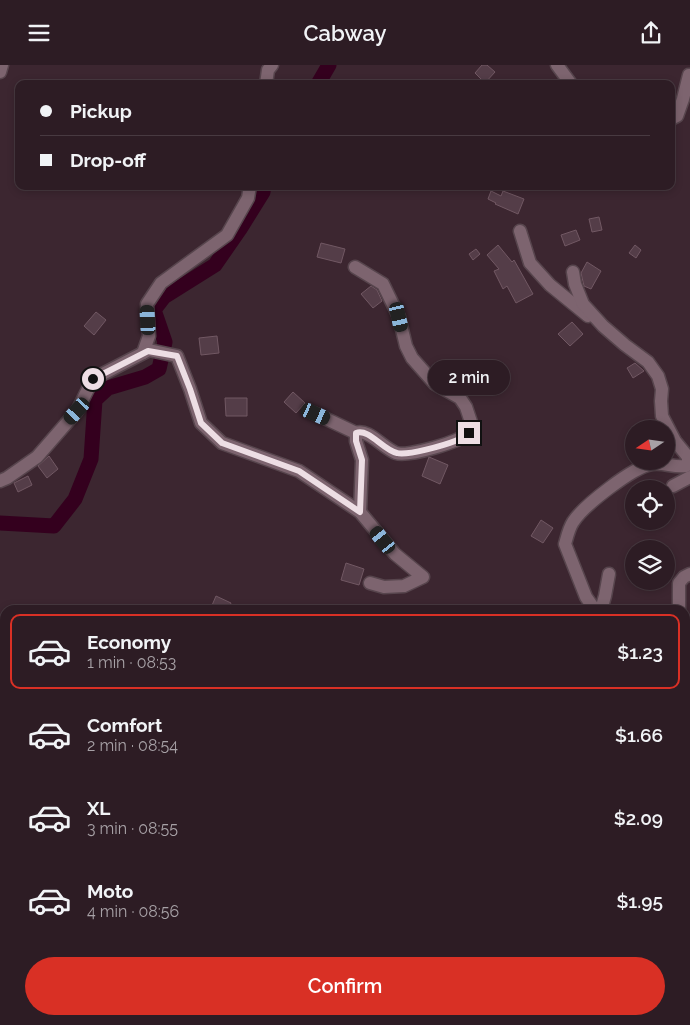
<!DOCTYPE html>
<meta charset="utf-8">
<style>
body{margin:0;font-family:Raleway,sans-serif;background:#35252c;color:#f1f3f6;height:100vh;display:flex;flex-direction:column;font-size:19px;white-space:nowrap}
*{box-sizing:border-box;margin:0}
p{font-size:16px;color:#a7a1a6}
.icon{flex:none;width:28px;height:28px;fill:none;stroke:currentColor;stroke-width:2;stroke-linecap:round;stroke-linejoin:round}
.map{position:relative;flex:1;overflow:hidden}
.drawer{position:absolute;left:0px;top:540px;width:690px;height:420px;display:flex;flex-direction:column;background:#2d1c24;border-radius:15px 15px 0 0;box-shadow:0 2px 8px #0003,0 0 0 1px #483a41}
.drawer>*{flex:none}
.hud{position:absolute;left:15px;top:15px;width:660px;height:110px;border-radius:10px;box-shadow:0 2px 8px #0003,0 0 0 1px #483a41;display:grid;align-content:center;height:110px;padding:0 25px;background:#2d1c24}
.needle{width:32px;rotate:257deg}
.tools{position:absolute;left:625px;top:355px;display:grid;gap:10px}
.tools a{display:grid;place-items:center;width:50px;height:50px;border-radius:50%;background:#2d1c24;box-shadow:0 2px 8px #0003,0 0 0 1px #483a41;font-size:25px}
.end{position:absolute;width:22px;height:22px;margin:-11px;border:6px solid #eddee4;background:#111;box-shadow:0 0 0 2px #111}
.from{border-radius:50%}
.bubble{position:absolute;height:35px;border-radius:18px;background:#2d1c24;box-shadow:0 2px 8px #0003,0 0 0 1px #483a41;font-size:16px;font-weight:600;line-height:35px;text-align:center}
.car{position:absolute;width:15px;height:30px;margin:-15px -8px;border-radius:6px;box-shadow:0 0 4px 1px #0007;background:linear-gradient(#222 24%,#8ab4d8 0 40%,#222 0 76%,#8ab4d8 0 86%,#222 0)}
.hud b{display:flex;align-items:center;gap:18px;height:48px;font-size:19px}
.hud b+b{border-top:1px solid #483a41}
.hud i{width:12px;height:12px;background:#f1f3f6}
ul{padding:9px 0 0;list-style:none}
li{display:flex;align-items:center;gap:15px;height:75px;margin:0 10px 8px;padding:0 15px;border:2px solid transparent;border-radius:10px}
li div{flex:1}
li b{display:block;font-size:19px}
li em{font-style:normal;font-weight:600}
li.on{border-color:#d93025}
li>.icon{width:45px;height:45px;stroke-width:1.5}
.button{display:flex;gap:10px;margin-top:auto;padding:10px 25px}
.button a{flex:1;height:58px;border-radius:30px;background:#d93025;color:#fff;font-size:20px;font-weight:600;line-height:58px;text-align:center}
header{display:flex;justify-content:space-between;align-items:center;height:65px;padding:0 25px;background:#2d1c24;font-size:22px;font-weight:600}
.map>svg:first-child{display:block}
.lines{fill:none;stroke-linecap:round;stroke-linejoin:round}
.river{stroke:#34001e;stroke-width:15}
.building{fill:#543d48;stroke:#715863}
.minor-casing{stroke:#57454d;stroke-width:15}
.minor{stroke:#7d646f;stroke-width:12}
.route{stroke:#eddee4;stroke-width:6}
</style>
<header><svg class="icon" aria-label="menu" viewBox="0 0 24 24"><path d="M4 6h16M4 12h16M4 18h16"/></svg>Cabway<svg class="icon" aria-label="share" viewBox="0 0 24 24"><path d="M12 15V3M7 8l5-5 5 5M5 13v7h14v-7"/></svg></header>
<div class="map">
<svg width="690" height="960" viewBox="0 0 690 960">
<rect width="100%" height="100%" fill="#3c2630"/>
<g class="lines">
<!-- river -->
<g class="river">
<path d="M318,19L329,0"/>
<path d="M0,458L54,461L75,434L91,394L95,335L108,323L145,312L159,304L165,277L154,245L164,232L215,200L240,164L263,127L264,121"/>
</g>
</g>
<!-- building -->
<g class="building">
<path d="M482,0H487L495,7L485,18L475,8Z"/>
<path d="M491,126L501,131L503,126L524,134L518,149L495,139L496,138L488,134Z"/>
<path d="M599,152L602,165L592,167L589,154Z"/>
<path d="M576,165L580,175L565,181L561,170Z"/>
<path d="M321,178L345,184L341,198L317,192Z"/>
<path d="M498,180L512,197L514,195L533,229L516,238L507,221L503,224L494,206L499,204L487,190Z"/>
<path d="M635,180L641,185L636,193L629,188Z"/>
<path d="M476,184L480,189L473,195L469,189Z"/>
<path d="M587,197L601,206L591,224L584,221L581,208Z"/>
<path d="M371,221L377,225L382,236L373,243L361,229Z"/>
<path d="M96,247L106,255L94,270L84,261Z"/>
<path d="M572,257L583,269L570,281L558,269Z"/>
<path d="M217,271L219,288L201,290L199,273Z"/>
<path d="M635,298L644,306L633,313L627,303Z"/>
<path d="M293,327L305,338L296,348L284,337Z"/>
<path d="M225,333H247V351H226Z"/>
<path d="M49,391L58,404L47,413L38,401Z"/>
<path d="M429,392L448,400L440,419L422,411Z"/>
<path d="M28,411L32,420L18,427L14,418Z"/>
<path d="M541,455L553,463L543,478L531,471Z"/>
<path d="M346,498L364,504L359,520L341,515Z"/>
<path d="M216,531L231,538L228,545H210Z"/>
</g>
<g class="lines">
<!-- minor casing -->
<g class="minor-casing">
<g id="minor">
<path d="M557,0L571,19"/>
<path d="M0,7L2,0"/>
<path d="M266,19L268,5L272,0"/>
<path d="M671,54L677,51L683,34L689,10H690"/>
<path d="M520,166L530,198L550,220L588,251"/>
<path d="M355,202L383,219L399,252L406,281L412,293L435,319L460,333L466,342L472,360C471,363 471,365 469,367C462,377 407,392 396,388C383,383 368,363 356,368V376L362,395L360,447"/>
<path d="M573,207L575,219L583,239L603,261L625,280L648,297L658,311L662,324L661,336L662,351L675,376L688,392V398L686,401C674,403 664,397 652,399C633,402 583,441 573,457C569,463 567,472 565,479L586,532L595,545"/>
<path d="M143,288L149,271L147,239L161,218L227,170L248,133L250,121"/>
<path d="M316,349L356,368"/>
<path d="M0,416L7,413L37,392L77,346L93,314L149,285L177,291L190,324L201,358L222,378L299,406L360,447L395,489L423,512L404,521L384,522L370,518"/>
<path d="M673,421L690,412"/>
<path d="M601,545L605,531L609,509"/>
<path d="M679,545V518L684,512L690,509"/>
<path d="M685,593L690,594"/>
<path d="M685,659L687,660L690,663"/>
<path d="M685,805L690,810"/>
<path d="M0,852L5,865"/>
<path d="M132,955L139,960"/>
<path d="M209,955L212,960"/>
<path d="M290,955L293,960"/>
<path d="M385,960L386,955"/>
<path d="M425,960L428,957L431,955"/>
</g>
</g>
<!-- minor -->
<use href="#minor" class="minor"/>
</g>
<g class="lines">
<!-- route -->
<path class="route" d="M93,314L148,286L177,291L190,324L201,358L222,378L299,406L360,447L362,395L356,376V368C369,363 383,385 397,388C407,391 445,380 455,376C460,374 464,371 469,368"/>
</g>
</svg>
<div class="tools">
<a><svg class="needle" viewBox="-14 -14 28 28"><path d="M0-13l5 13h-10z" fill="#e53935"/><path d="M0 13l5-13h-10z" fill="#a7a1a6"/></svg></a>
<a><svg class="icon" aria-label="locate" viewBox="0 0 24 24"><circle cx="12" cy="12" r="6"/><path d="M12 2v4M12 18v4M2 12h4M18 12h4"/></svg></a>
<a><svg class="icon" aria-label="layers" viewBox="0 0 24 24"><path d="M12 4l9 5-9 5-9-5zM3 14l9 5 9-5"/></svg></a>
</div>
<i class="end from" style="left:93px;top:314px"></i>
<i class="end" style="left:469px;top:368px"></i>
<div class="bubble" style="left:428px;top:295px;width:82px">2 min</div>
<i class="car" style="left:399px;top:252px;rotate:167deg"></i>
<i class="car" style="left:148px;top:255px;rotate:357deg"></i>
<i class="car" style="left:77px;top:346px;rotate:222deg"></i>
<i class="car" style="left:316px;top:349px;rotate:114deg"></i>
<i class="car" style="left:383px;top:475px;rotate:321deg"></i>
<div class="hud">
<b><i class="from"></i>Pickup</b>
<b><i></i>Drop-off</b>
</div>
<section class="drawer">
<ul>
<li class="on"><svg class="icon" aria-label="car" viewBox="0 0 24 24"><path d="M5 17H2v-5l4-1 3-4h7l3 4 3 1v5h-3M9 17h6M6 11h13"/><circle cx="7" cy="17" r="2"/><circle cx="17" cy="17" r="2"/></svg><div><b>Economy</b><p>1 min · 08:53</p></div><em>$1.23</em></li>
<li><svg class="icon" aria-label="car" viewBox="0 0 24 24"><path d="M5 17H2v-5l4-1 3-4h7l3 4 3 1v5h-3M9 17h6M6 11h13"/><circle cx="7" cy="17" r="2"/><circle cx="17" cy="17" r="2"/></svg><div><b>Comfort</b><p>2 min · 08:54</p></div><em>$1.66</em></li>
<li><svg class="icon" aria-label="car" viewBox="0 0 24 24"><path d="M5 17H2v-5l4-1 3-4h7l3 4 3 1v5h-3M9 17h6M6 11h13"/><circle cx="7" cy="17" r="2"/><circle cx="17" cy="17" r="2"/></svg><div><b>XL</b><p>3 min · 08:55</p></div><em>$2.09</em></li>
<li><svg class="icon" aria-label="car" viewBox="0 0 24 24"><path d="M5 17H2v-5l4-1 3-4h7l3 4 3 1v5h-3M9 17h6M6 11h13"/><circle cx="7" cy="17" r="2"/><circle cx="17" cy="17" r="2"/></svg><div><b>Moto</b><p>4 min · 08:56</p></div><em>$1.95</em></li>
</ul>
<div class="button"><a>Confirm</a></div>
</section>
</div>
